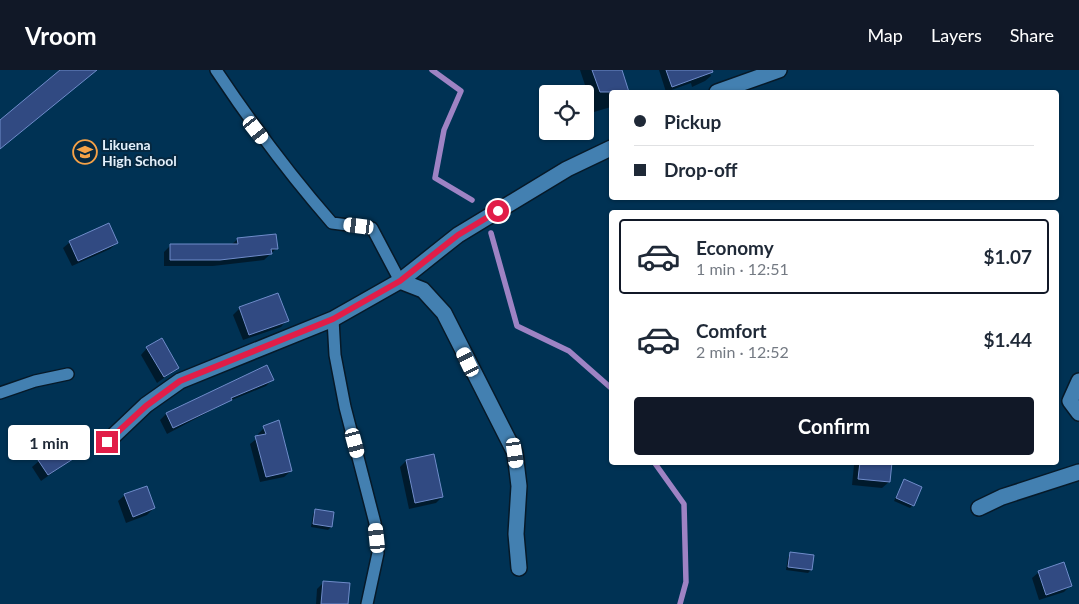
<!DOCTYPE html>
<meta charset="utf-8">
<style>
body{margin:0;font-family:Lato,sans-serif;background:#f6f6f7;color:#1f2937;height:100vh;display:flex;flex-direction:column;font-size:19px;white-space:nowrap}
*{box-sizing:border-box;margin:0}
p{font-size:16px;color:#747a83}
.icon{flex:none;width:28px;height:28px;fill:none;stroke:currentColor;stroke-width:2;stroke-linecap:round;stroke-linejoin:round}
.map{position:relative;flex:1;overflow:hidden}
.panel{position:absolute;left:609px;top:140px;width:450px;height:255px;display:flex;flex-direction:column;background:#fff;border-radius:5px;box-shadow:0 1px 4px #0004}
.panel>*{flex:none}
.banner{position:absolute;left:609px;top:20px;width:450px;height:110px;border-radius:5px;box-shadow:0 1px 4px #0004;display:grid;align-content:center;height:110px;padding:0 25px;background:#fff}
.controls{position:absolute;left:539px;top:15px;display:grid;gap:10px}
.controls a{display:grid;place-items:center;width:55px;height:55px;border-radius:5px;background:#fff;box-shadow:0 1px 4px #0004;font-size:25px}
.end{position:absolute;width:22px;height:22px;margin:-11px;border:6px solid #e11d48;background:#fff;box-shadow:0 0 0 2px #fff}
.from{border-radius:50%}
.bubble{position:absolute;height:35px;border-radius:5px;background:#fff;box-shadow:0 1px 4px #0004;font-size:16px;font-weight:700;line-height:35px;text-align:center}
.car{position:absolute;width:15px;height:30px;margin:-15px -8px;border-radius:6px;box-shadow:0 0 4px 1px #0007;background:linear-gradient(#fff 24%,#345 0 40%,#fff 0 76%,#345 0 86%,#fff 0)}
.banner b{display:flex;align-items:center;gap:18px;height:48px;font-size:19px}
.banner b+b{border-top:1px solid #e0e1e3}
.banner i{width:12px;height:12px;background:#1f2937}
ul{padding:9px 0 0;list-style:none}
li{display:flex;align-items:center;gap:15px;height:75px;margin:0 10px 8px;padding:0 15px;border:2px solid transparent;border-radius:5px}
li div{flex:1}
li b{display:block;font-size:19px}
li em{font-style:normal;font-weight:700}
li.on{border-color:#111827}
li>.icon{width:45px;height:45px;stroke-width:1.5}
.button{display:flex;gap:10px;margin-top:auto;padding:10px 25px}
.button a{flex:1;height:58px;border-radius:5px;background:#111827;color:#fff;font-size:20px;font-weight:700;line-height:58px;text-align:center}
header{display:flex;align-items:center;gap:30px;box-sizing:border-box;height:70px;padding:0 25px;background:#111827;color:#fff}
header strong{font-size:24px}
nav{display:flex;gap:28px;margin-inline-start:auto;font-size:18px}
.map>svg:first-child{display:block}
.shadow{fill:#0007}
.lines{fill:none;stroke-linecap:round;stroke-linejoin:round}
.stream{stroke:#9e83c4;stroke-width:5.5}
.building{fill:#314a82;stroke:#6f8cca}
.lane-casing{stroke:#061928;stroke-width:14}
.street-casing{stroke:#061928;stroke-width:18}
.lane{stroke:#4380b1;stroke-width:11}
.street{stroke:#4380b1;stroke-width:15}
.route{stroke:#e11d48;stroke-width:6}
.labels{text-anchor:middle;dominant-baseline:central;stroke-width:4;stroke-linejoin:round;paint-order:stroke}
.poi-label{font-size:14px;font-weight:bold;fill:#e3f0fb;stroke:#062840;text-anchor:start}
</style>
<header>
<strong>Vroom</strong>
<nav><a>Map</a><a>Layers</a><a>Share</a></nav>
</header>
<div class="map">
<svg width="1079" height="534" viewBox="0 0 1079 534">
<rect width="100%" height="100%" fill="#003254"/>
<!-- shadow -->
<g class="shadow">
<path d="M580,0H621L628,22H611V37L594,42Z"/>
<path d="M659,0H709L711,6L705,11L692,17L691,13L666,22Z"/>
<path d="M238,169L277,178L264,190L213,196H164V182L171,175H231Z"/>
<path d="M70,172L117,173L110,179L72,196L63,178Z"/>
<path d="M240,238L287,250L281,257L243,270L233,245Z"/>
<path d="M147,278L178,298L157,313L141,285Z"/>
<path d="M266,297L272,310L266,316L227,332L167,364L160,350L166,344Z"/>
<path d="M264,358L291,401L284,407L260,412L250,374L259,367L258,364Z"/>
<path d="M85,380L41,411L32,397L39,391Z"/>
<path d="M433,385L442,427L436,433L409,439L400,397L406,391Z"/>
<path d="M857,392H891L889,412L882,418L852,415L854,395Z"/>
<path d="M904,411L913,435L910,438L894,431Z"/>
<path d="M125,425L154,438L147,445L126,453L118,431Z"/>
<path d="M316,441L331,457L328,460L311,457L313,444Z"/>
<path d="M791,484L811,500L808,503L786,500L788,487Z"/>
<path d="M1039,502L1070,516L1064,522L1039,530L1032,508Z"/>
<path d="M324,512L347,534H316L317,519Z"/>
</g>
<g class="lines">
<!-- stream -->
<g class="stream">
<path d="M432,0L461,21L444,60L435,108L472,130"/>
<path d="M491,163L517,256L569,281L611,318"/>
<path d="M654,392L684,434L686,512L680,534"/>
</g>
</g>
<!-- building -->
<g class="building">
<path d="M60,0H97L0,79V50Z"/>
<path d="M592,0H622L629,22H600Z"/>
<path d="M666,0H712L713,2L672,17Z"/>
<path d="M109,153L118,173L78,191L69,171Z"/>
<path d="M276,164L278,179H271L272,184L220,190H170V174H238L237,168Z"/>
<path d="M278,223L289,251L249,265L239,237Z"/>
<path d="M162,268L179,298L164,307L146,277Z"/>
<path d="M267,295L274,310L231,328L232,330L173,358L166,343Z"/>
<path d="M279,350L292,401L266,407L255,366L266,364L263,356Z"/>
<path d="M76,364L87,380L48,405L38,390Z"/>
<path d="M434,384L443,427L415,433L406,390Z"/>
<path d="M860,392H892L890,412L858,409Z"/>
<path d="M904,409L922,417L914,436L896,428Z"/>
<path d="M147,416L155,438L133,447L124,424Z"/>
<path d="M315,439L334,442L332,457L313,454Z"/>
<path d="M790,482L814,485L812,500L788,497Z"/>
<path d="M1064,492L1072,516L1046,525L1038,501Z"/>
<path d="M323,511L350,513L348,534H321Z"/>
</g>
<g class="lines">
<!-- lane casing -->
<g class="lane-casing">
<g id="lane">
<path d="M216,0C252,54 289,104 332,153L372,158L400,211"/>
<path d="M333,249L335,285L345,337L375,453L378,483L367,534"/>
<path d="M0,323L35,311L68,304"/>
</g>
</g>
<!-- street casing -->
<g class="street-casing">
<g id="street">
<path d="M717,22L779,0"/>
<path d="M400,211L423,220L444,243L515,383L519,416L516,464L519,498"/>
<path d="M1079,311L1070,331L1079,343"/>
<path d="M107,372L146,335L180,311L333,249L400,211L458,165L567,99L611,78"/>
<path d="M979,438L1002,427L1079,402"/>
</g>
</g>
<!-- lane -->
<use href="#lane" class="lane"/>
<!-- street -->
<use href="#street" class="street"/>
</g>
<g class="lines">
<!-- route -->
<path class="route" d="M107,372L146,336L180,311L333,249L400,211L458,165L498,141"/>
</g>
<!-- icons -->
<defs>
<g id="school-ring" transform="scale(1.25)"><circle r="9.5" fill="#062840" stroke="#f6a247" stroke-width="1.5"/><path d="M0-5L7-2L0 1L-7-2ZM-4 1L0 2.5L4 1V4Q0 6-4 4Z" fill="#f6a247"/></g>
</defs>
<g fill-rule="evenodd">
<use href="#school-ring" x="85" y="82"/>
</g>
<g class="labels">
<!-- poi labels -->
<g class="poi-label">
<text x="102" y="74">Likuena<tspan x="102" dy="16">High School</tspan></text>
</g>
</g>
</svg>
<div class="controls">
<a><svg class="icon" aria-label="locate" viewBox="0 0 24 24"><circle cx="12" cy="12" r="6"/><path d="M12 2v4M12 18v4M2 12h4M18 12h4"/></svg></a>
</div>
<i class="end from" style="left:498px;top:141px"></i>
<i class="end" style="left:107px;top:372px"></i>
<div class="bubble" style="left:8px;top:355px;width:82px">1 min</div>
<i class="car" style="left:256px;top:60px;rotate:142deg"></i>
<i class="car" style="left:359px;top:156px;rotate:277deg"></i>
<i class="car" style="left:468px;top:292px;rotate:334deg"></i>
<i class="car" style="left:355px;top:373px;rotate:165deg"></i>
<i class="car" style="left:515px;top:383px;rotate:172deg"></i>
<i class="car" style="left:377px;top:468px;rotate:354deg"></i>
<div class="banner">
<b><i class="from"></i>Pickup</b>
<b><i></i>Drop-off</b>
</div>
<section class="panel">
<ul>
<li class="on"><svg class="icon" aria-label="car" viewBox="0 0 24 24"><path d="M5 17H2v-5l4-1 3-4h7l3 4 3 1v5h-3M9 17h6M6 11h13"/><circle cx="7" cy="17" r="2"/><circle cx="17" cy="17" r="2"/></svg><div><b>Economy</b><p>1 min · 12:51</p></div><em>$1.07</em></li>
<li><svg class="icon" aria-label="car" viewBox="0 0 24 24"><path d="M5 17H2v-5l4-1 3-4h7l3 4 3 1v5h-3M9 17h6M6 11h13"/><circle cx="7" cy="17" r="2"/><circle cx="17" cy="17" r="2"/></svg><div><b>Comfort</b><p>2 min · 12:52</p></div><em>$1.44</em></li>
</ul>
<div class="button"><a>Confirm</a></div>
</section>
</div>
